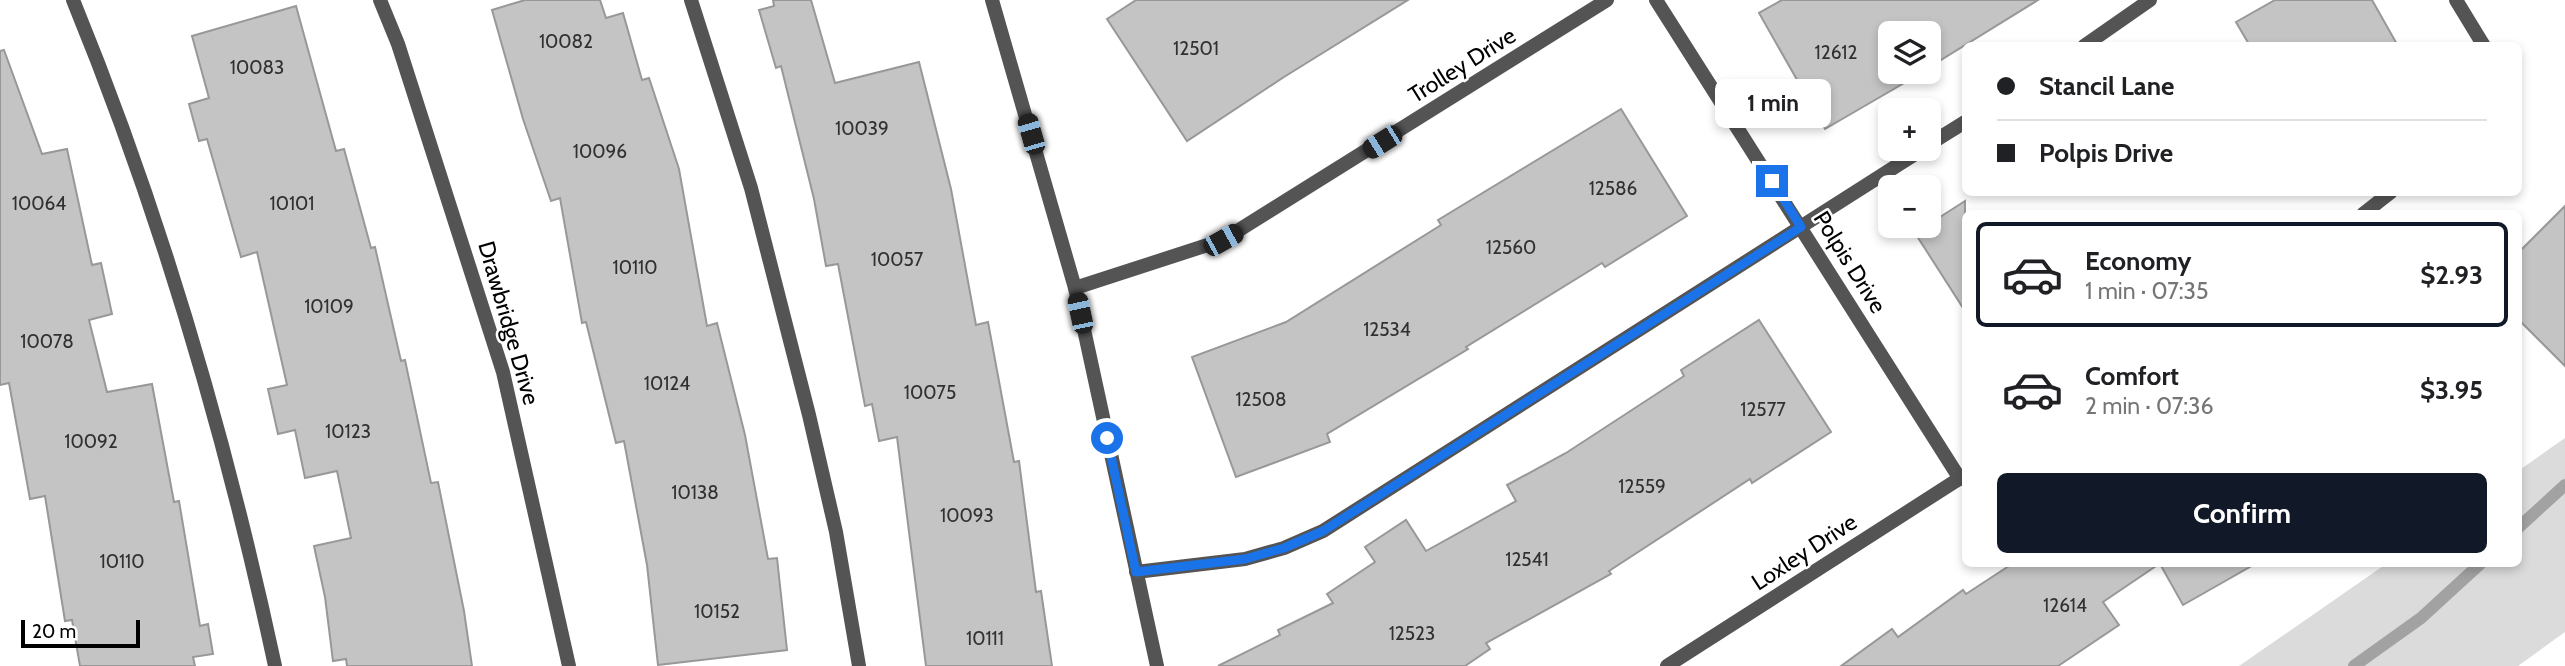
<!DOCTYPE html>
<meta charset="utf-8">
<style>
body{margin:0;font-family:Cabin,sans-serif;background:#f6f6f6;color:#202124;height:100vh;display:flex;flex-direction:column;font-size:26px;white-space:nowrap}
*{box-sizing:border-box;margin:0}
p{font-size:23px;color:#757577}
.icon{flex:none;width:38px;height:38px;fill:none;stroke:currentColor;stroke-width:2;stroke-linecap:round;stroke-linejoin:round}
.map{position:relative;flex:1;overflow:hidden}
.drawer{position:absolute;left:1962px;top:210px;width:560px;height:357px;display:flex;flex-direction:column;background:#fff;border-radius:10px;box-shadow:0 4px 10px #0003}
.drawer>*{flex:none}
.guide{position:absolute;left:1962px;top:42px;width:560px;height:154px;border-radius:10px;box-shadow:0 4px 10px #0003;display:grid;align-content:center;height:154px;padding:0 35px;background:#fff}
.controls{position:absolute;left:1878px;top:21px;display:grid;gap:14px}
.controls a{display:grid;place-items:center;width:63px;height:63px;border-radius:10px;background:#fff;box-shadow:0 4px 10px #0003;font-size:35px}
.scale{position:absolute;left:21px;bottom:18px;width:119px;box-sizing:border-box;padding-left:7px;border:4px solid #000;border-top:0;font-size:19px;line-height:24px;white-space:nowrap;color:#000;-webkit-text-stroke:5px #fff;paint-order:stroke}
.end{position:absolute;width:32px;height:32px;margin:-16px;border:9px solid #1a73e8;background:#fff;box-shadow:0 0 0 4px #fff}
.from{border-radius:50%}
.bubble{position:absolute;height:49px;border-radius:10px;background:#fff;box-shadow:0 4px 10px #0003;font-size:23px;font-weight:700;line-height:49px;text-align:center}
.car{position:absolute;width:21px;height:42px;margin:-21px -10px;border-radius:9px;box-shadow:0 0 5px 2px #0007;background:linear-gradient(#222 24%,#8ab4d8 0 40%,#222 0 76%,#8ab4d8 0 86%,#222 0)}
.guide b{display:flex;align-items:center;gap:24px;height:66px;font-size:26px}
.guide b+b{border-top:2px solid #e0e0e0}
.guide i{width:18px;height:18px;background:#202124}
ul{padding:12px 0 0;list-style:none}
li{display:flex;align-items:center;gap:21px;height:105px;margin:0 14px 10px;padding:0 21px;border:4px solid transparent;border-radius:10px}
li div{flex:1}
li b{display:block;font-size:26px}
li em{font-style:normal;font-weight:700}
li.selected{border-color:#111827}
li>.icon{width:63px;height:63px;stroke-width:1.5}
.button{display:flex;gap:14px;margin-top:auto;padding:14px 35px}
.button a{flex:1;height:80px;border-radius:10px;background:#111827;color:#fff;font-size:28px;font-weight:700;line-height:80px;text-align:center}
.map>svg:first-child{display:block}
.green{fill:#dbdbdb}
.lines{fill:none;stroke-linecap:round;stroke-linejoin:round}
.stream{stroke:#a2a2a2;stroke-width:12}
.building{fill:#c4c4c4;stroke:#989898;stroke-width:2}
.service{stroke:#545454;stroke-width:14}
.minor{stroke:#545454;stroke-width:14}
.route{stroke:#1a73e8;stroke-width:9}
.labels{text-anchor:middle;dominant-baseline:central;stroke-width:5;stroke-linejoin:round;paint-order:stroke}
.number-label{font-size:19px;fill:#313131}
.street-label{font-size:23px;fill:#000;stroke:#fff}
</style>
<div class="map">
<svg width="2565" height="666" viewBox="0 0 2565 666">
<rect width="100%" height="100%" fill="#fff"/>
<!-- green -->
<path class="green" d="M2565,438V632L2518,666H2239L2386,564H2518V471Z"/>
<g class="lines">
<!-- stream -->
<g class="stream">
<path d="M2518,528L2565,485"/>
<path d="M2354,666L2421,618L2480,564"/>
</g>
</g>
<!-- building -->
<g class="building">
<path d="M525,0H600L606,18L623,13L642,80L649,78L679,169L707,326L717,323L745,435L768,559L777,558L787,650L658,665L647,565L624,441L616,443L586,322L582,323L560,198L551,201L523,119L492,10Z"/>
<path d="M773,0H811L835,83L919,62L951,189L976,325L988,322L1014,462L1019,461L1036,592L1041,591L1052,666H926L897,437L879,441L872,404L865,406L838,264L826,266L814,199L781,66L776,68L759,10L774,6Z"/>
<path d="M1136,0H1408L1284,77L1187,141L1107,19Z"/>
<path d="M1782,0H2038L1928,68V33H1890V72H1923L1825,129L1759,13Z"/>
<path d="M2275,0H2372L2398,46H2250L2236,22Z"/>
<path d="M296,6L336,151L344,149L371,248L375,247L401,361L405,360L431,483L438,482L464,611L472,666H347L346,659L333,661L325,597L314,546L351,538L337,471L305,478L295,430L278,434L268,389L287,385L257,252L241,257L207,139L199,141L189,104L209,98L192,36Z"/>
<path d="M4,50L42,154L67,149L92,265L101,263L112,314L89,320L107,392L152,384L174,502L179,501L200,626L208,624L213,654L193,657L195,666H80L72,620L65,621L45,496L30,499L9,383L0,385V51Z"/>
<path d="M1621,109L1687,216L1605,267L1602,263L1466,347L1468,349L1327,434L1330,442L1236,477L1192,357L1286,322L1441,225L1438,220Z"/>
<path d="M1965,201V311L1915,233Z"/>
<path d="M2565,206V366L2518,319V253Z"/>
<path d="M1759,320L1831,432L1752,483L1750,479L1609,571L1611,574L1486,643L1490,649L1465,666H1218L1280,635L1278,630L1333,603L1327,594L1375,562L1365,547L1406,520L1426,551L1516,501L1507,485L1566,453L1684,376L1681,370Z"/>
<path d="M2012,564H2159L2103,602L2119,625L2058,666H1841L1892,629L1898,637L1963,590L1966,594Z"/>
<path d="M2160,564H2255L2183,605Z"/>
</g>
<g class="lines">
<!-- service -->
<g class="service">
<path d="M73,0C162,217 226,437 275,666"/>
<path d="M691,0L751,188L809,415L836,532L859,666"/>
<path d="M2084,46L2150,0"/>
<path d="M1928,145L1965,122"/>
<path d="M1136,572L1245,559L1284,548L1323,531L1923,149"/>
</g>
<!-- minor -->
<g class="minor">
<path d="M380,0L398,44L503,372L569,666"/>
<path d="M992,0L1075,288L1157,666"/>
<path d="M1656,0L1960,479"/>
<path d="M2456,0L2484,46"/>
<path d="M2363,214L2391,192"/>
<path d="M1075,288L1223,240L1607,0"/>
<path d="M1667,666L1965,475"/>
</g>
</g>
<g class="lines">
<!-- route -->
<path class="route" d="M1107,438L1136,572L1245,559L1284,548L1323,531L1801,227L1772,181"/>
</g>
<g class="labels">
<!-- number labels -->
<g class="number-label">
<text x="566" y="41">10082</text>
<text x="1196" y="48">12501</text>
<text x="1836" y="52">12612</text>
<text x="257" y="67">10083</text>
<text x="862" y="128">10039</text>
<text x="600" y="151">10096</text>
<text x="1613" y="188">12586</text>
<text x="39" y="203">10064</text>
<text x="292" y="203">10101</text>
<text x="1511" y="247">12560</text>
<text x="897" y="259">10057</text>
<text x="635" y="267">10110</text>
<text x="329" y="306">10109</text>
<text x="1387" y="329">12534</text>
<text x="47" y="341">10078</text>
<text x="667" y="383">10124</text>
<text x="930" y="392">10075</text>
<text x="1261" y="399">12508</text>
<text x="1763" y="409">12577</text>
<text x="348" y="431">10123</text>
<text x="91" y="441">10092</text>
<text x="1642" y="486">12559</text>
<text x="695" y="492">10138</text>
<text x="967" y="515">10093</text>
<text x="1527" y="559">12541</text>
<text x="122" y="561">10110</text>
<text x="2065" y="605">12614</text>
<text x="717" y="611">10152</text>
<text x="1412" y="633">12523</text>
<text x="985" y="638">10111</text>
</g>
<!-- street labels -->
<g class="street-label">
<text transform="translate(1462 65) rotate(-32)">Trolley Drive</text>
<text transform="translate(1850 262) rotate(58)">Polpis Drive</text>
<text transform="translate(509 323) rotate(74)">Drawbridge Drive</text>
<text transform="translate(1804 552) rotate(-33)">Loxley Drive</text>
</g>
</g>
</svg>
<div class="controls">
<a><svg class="icon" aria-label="layers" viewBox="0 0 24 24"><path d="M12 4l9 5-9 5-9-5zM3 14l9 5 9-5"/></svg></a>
<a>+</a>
<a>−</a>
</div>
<div class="scale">20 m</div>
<i class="end from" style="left:1107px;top:438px"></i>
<i class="end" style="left:1772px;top:181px"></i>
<div class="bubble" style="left:1715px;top:79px;width:116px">1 min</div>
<i class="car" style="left:1031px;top:134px;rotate:344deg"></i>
<i class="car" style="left:1382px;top:142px;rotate:238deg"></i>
<i class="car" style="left:1223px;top:240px;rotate:61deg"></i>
<i class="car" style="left:1080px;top:313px;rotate:348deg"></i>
<div class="guide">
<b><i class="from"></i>Stancil Lane</b>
<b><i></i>Polpis Drive</b>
</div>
<section class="drawer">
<ul>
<li class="selected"><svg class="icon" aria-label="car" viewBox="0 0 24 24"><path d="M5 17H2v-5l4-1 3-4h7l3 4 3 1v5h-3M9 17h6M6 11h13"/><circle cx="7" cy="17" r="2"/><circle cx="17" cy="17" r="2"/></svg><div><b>Economy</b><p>1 min · 07:35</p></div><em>$2.93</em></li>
<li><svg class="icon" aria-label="car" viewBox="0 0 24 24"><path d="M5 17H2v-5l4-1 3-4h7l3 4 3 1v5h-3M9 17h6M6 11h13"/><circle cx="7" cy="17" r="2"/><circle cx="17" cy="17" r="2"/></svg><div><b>Comfort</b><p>2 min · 07:36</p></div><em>$3.95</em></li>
</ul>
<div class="button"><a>Confirm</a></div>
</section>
</div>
